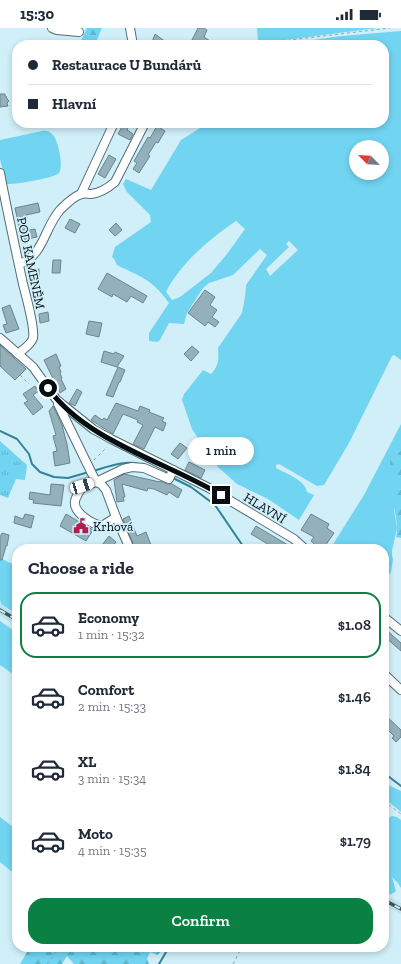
<!DOCTYPE html>
<meta charset="utf-8">
<style>
body{margin:0;font-family:"Zilla Slab",serif;background:#f6f6f7;color:#1f2937;height:100vh;display:flex;flex-direction:column;font-size:15px;white-space:nowrap}
*{box-sizing:border-box;margin:0}
p{font-size:13px;color:#747a83}
.icon{flex:none;width:22px;height:22px;fill:none;stroke:currentColor;stroke-width:2;stroke-linecap:round;stroke-linejoin:round}
.map{position:relative;flex:1;overflow:hidden}
.sheet{position:absolute;left:12px;top:516px;width:377px;height:408px;display:flex;flex-direction:column;background:#fff;border-radius:16px;box-shadow:0 2px 6px #0003}
.sheet>*{flex:none}
.top-card{position:absolute;left:12px;top:12px;width:377px;height:88px;border-radius:16px;box-shadow:0 2px 6px #0003;display:grid;align-content:center;height:88px;padding:0 16px;background:#fff}
.needle{width:26px;rotate:294deg}
.fabs{position:absolute;left:349px;top:112px;display:grid;gap:8px}
.fabs a{display:grid;place-items:center;width:40px;height:40px;border-radius:50%;background:#fff;box-shadow:0 2px 6px #0003;font-size:20px}
.end{position:absolute;width:18px;height:18px;margin:-9px;border:5px solid #040d11;background:#fff;box-shadow:0 0 0 2px #fff}
.from{border-radius:50%}
.bubble{position:absolute;height:28px;border-radius:14px;background:#fff;box-shadow:0 2px 6px #0003;font-size:13px;font-weight:600;line-height:28px;text-align:center}
.car{position:absolute;width:12px;height:24px;margin:-12px -6px;border-radius:5px;box-shadow:0 0 3px 1px #0007;background:linear-gradient(#fff 24%,#345 0 40%,#fff 0 76%,#345 0 86%,#fff 0)}
.top-card b{display:flex;align-items:center;gap:14px;height:38px;font-size:15px}
.top-card b+b{border-top:1px solid #e0e1e3}
.top-card i{width:10px;height:10px;background:#1f2937}
ul{padding:0;list-style:none}
li{display:flex;align-items:center;gap:12px;height:66px;margin:0 8px 6px;padding:0 8px;border:2px solid transparent;border-radius:16px}
li div{flex:1}
li b{display:block;font-size:15px}
li em{font-style:normal;font-weight:600}
li.on{border-color:#0b8043}
li>.icon{width:36px;height:36px;stroke-width:1.5}
h2{padding:0 16px;font-size:18px;line-height:48px}
.cta{display:flex;gap:8px;margin-top:auto;padding:8px 16px}
.cta a{flex:1;height:46px;border-radius:16px;background:#0b8043;color:#fff;font-size:16px;font-weight:600;line-height:46px;text-align:center}
.status{display:flex;justify-content:space-between;align-items:center;height:28px;padding:0 20px;background:#fff;direction:ltr}
.status svg{height:11px;fill:currentColor}
.map>svg:first-child{display:block}
.built{fill:#bce4f0}
.grass{fill:#71d4f1;fill-rule:evenodd}
.forest{fill:url(#forest-firs)}
.park{fill:url(#park-tufts)}
.lines{fill:none;stroke-linecap:round;stroke-linejoin:round}
.stream{stroke:#328399;stroke-width:2}
.building{fill:#94b1bb;stroke:#69858e}
.minor-casing{stroke:#526d75;stroke-width:10}
.path{stroke:#8da5ad;stroke-width:1;stroke-dasharray:3 3;stroke-linecap:butt}
.minor{stroke:#fff;stroke-width:8}
.rail-casing{stroke:#445359;stroke-width:3.5}
.rail{stroke:#d0eff9;stroke-width:2;stroke-dasharray:6;stroke-linecap:butt}
.route{stroke:#040d11;stroke-width:5}
.labels{text-anchor:middle;dominant-baseline:central;stroke-width:3.5;stroke-linejoin:round;paint-order:stroke}
.street-label{font-size:13px;fill:#040d11;stroke:#d0eff9}
.poi-label{font-size:13px;fill:#040d11;stroke:#d0eff9;text-anchor:start}
</style>
<div class="status"><b>15:30</b><svg viewBox="0 0 49 12"><path d="M0 12V9h3v3zM5 12V6h3v6zM10 12V3h3v9zM15 12V0h3v12zM26 1h20v11H26zM47 4h2v5h-2z"/></svg></div>
<div class="map">
<svg width="401" height="936" viewBox="0 0 401 936">
<defs>
<pattern id="forest-firs" width="22" height="20" patternUnits="userSpaceOnUse"><rect width="22" height="20" fill="#71d4f1"/><path d="M5 1l3.5 6h-7zM16 11l3.5 6h-7z" fill="#60b5ce"/></pattern>
<pattern id="park-tufts" width="24" height="20" patternUnits="userSpaceOnUse"><rect width="24" height="20" fill="#71d4f1"/><path d="M3 7l-1-3M5 7V3M7 7l1-3M15 17l-1-3M17 17v-4M19 17l1-3" fill="none" stroke="#60b5ce"/></pattern>
</defs>
<rect width="100%" height="100%" fill="#d0eff9"/>
<!-- built -->
<g class="built">
<path d="M0,576L17,586V598L0,588Z"/>
<path d="M384,866L401,875V886L384,878Z"/>
</g>
<!-- grass -->
<g class="grass">
<path d="M257,0H377L262,15L258,14Z"/>
<path d="M401,3V332L394,327L392,328L349,415L324,457L317,458L279,436L276,437V440C287,446 305,452 307,464L314,467L299,492L268,471L237,456L218,439L205,421L192,401L182,372L184,366L203,342L211,346C219,338 219,330 218,320L242,285L245,269L246,257L267,227L260,221L233,247L209,255L203,260L187,285L184,296L169,295L160,312L157,314L149,313V305L169,275C152,251 141,249 117,237L114,231L112,229L115,219L151,194L150,187L127,164L123,156L126,151L151,162L181,112L208,95H384V17H305L306,13L341,8ZM356,119H382V145H356ZM236,193L245,201L227,226L211,245L180,269L172,272L166,264C181,235 209,211 236,193ZM289,213L298,222L270,248L266,241L289,219L286,216Z"/>
<path d="M42,103C46,102 50,103 53,107C58,112 64,139 59,145C55,150 13,157 6,156L0,131V112Z"/>
<path d="M401,396V423L395,424L401,451V462L399,461L394,482L397,500L392,523V527L393,531L391,544L384,554V521H330L364,467Z"/>
<path d="M0,530L17,538V586L1,576L0,571Z"/>
<path d="M0,593L17,605V649L0,637Z"/>
<path d="M384,755L401,763V784L384,770Z"/>
<path d="M392,788L397,789L401,792V860L398,855L392,849L396,863C393,866 388,868 384,866V796L385,797V795L388,790Z"/>
<path d="M0,789L17,802V848L0,834Z"/>
</g>
<!-- forest -->
<g class="forest">
<path d="M87,0H102L95,17H79Z"/>
<path d="M401,423V451C392,445 388,437 391,427L395,424Z"/>
<path d="M399,461L401,462V510L396,509C397,506 397,502 397,499C397,487 389,471 399,461Z"/>
<path d="M31,919H165L163,922L157,927L150,924L147,931L149,936H74L67,928L62,936H20L27,924Z"/>
</g>
<!-- park -->
<path class="park" d="M0,413L27,437L25,452L16,451L8,470L0,467Z"/>
<g class="lines">
<!-- stream -->
<g class="stream">
<path d="M0,403L17,411L29,426L32,436L40,444L54,449L68,450L89,444"/>
<path d="M93,443C107,439 125,432 139,436"/>
<path d="M173,450L191,459L215,477L245,521"/>
<path d="M384,745L401,758"/>
<path d="M159,936L169,919"/>
</g>
</g>
<!-- building -->
<g class="building">
<path d="M198,0H204L207,2L204,9L216,17H202L192,12Z"/>
<path d="M155,6L170,17H151Z"/>
<path d="M0,66H5V68H6L7,71L9,73L7,75L8,78L0,79Z"/>
<path d="M124,95L129,97L127,102L133,106L130,112L118,106Z"/>
<path d="M157,98L165,103L158,115L156,114L148,127L150,128L139,145L133,141L137,135L134,133L148,109L150,110Z"/>
<path d="M109,127L116,131L105,150L98,146Z"/>
<path d="M38,175L40,184L26,187L27,190L25,191L27,200H29V202L35,201L37,209L22,212L15,180Z"/>
<path d="M70,191L80,196L75,205L65,200Z"/>
<path d="M116,195L122,202L115,208L109,202Z"/>
<path d="M53,232H61L60,245H52Z"/>
<path d="M39,241V255H30V242Z"/>
<path d="M107,245L147,268L143,275L131,268L127,274L113,266L112,269L98,261Z"/>
<path d="M205,262L215,269L210,277L217,282L212,289L219,294L215,299L208,294L205,298L188,285Z"/>
<path d="M10,277L19,301L6,305L3,297L7,296L2,280Z"/>
<path d="M48,284L49,293L40,295L39,286Z"/>
<path d="M89,293L102,295L99,309L86,306Z"/>
<path d="M0,317L26,341L15,352L0,338Z"/>
<path d="M192,318L199,324L191,333L184,326Z"/>
<path d="M104,323L114,326L115,324L124,328L117,339L101,334Z"/>
<path d="M56,326L61,338L59,339L61,344L60,345L62,350L61,351L66,361L60,365L44,332Z"/>
<path d="M118,339L125,342L120,354H119L113,369L106,367Z"/>
<path d="M35,358L39,363L33,367L43,379L33,387L24,375L28,373L23,366Z"/>
<path d="M77,361L82,364L75,378L69,375Z"/>
<path d="M116,375L138,383L140,378L150,382L149,384L164,390L162,393L166,395L163,403L155,399L144,421L133,416L143,397L137,394L138,392L123,386L113,406L91,392L95,387L102,392L104,390L107,392Z"/>
<path d="M53,378L62,397L67,416L70,435L55,438L53,424L57,423L53,408L56,407L49,383Z"/>
<path d="M180,415L187,420L178,431L171,426Z"/>
<path d="M189,434L205,442L201,450L185,442Z"/>
<path d="M124,446L160,454V453L167,456H172L182,462L178,470L169,464L167,467L154,461L148,460L147,463L122,456L125,469H123L124,473L117,474L114,452Z"/>
<path d="M51,456L64,457L61,478L33,475L34,472L29,471L30,464L50,467Z"/>
<path d="M25,486L34,488L31,500L14,495L15,488L23,491Z"/>
<path d="M66,486L93,502L86,513L60,498Z"/>
<path d="M311,486L329,496L327,500L334,505L323,521H320L311,513L314,509L301,502Z"/>
<path d="M129,488L137,508L146,504L151,517L141,521H135L123,491Z"/>
<path d="M256,498L288,517L285,521H276L251,506Z"/>
<path d="M2,505L9,507L7,518H6L2,532H0V509Z"/>
<path d="M109,508L116,514L111,521H99Z"/>
<path d="M384,600L401,615V623L384,608Z"/>
<path d="M384,686L401,702V709L396,714L392,710L394,708L384,698Z"/>
</g>
<g class="lines">
<!-- minor casing -->
<g class="minor-casing">
<g id="minor">
<path d="M52,0L57,2L79,4"/>
<path d="M130,0L133,17"/>
<path d="M0,145C7,182 15,219 23,256C26,268 35,299 33,310C31,317 23,321 18,326"/>
<path d="M81,166L114,95"/>
<path d="M19,236C44,228 44,200 60,182C65,177 75,167 82,166C85,165 88,166 91,166C101,165 108,160 115,154L145,95"/>
<path d="M0,310L33,339L56,371L63,377L93,401L111,411L209,460L294,511L305,521"/>
<path d="M58,376L96,454L101,456L106,462L116,489L130,521"/>
<path d="M116,489L102,498C92,496 73,485 75,473C76,468 80,463 82,459L96,454L123,441L132,439L144,440L169,451L173,442"/>
<path d="M384,589L401,603"/>
<path d="M384,646L401,662"/>
</g>
</g>
<!-- path -->
<g class="path">
<path d="M270,17L290,12L390,0"/>
<path d="M20,347L29,356"/>
<path d="M94,432L107,419"/>
<path d="M384,773L401,786"/>
<path d="M47,936L60,919"/>
<path d="M233,936L242,919"/>
</g>
<!-- minor -->
<use href="#minor" class="minor"/>
<!-- rail casing -->
<g class="rail-casing">
<g id="rail">
<path d="M0,582L17,592"/>
<path d="M384,872L401,881"/>
</g>
</g>
<!-- rail -->
<use href="#rail" class="rail"/>
</g>
<g class="lines">
<!-- route -->
<path class="route" d="M48,360C86,413 166,434 221,467"/>
</g>
<!-- icons -->
<defs>
<g id="civic-bare" transform="scale(1.2)"><path d="M-.6-6.5H3V-4.5H.6V-3L4-1V1h2V6H-6V1h2V-1L-.6-3ZM-1.2 2.5V6h2.4V2.5Z" fill="#af1d4b" stroke="#d0eff9" stroke-width="2.5" paint-order="stroke"/></g>
</defs>
<g fill-rule="evenodd">
<use href="#civic-bare" x="81" y="498"/>
</g>
<g class="labels">
<!-- street labels -->
<g class="street-label">
<text transform="translate(31 235) rotate(78)">POD KAMENĚM</text>
<text transform="translate(265 480) rotate(31)">HLAVNÍ</text>
</g>
<!-- poi labels -->
<g class="poi-label">
<text x="93" y="498">Krhová</text>
</g>
</g>
</svg>
<div class="fabs">
<a><svg class="needle" viewBox="-14 -14 28 28"><path d="M0-13l5 13h-10z" fill="#e53935"/><path d="M0 13l5-13h-10z" fill="#747a83"/></svg></a>
</div>
<i class="end from" style="left:48px;top:360px"></i>
<i class="end" style="left:221px;top:467px"></i>
<div class="bubble" style="left:188px;top:409px;width:66px">1 min</div>
<i class="car" style="left:82px;top:458px;rotate:73deg"></i>
<div class="top-card">
<b><i class="from"></i>Restaurace U Bundárů</b>
<b><i></i>Hlavní</b>
</div>
<section class="sheet">
<h2>Choose a ride</h2>
<ul>
<li class="on"><svg class="icon" aria-label="car" viewBox="0 0 24 24"><path d="M5 17H2v-5l4-1 3-4h7l3 4 3 1v5h-3M9 17h6M6 11h13"/><circle cx="7" cy="17" r="2"/><circle cx="17" cy="17" r="2"/></svg><div><b>Economy</b><p>1 min · 15:32</p></div><em>$1.08</em></li>
<li><svg class="icon" aria-label="car" viewBox="0 0 24 24"><path d="M5 17H2v-5l4-1 3-4h7l3 4 3 1v5h-3M9 17h6M6 11h13"/><circle cx="7" cy="17" r="2"/><circle cx="17" cy="17" r="2"/></svg><div><b>Comfort</b><p>2 min · 15:33</p></div><em>$1.46</em></li>
<li><svg class="icon" aria-label="car" viewBox="0 0 24 24"><path d="M5 17H2v-5l4-1 3-4h7l3 4 3 1v5h-3M9 17h6M6 11h13"/><circle cx="7" cy="17" r="2"/><circle cx="17" cy="17" r="2"/></svg><div><b>XL</b><p>3 min · 15:34</p></div><em>$1.84</em></li>
<li><svg class="icon" aria-label="car" viewBox="0 0 24 24"><path d="M5 17H2v-5l4-1 3-4h7l3 4 3 1v5h-3M9 17h6M6 11h13"/><circle cx="7" cy="17" r="2"/><circle cx="17" cy="17" r="2"/></svg><div><b>Moto</b><p>4 min · 15:35</p></div><em>$1.79</em></li>
</ul>
<div class="cta"><a>Confirm</a></div>
</section>
</div>
